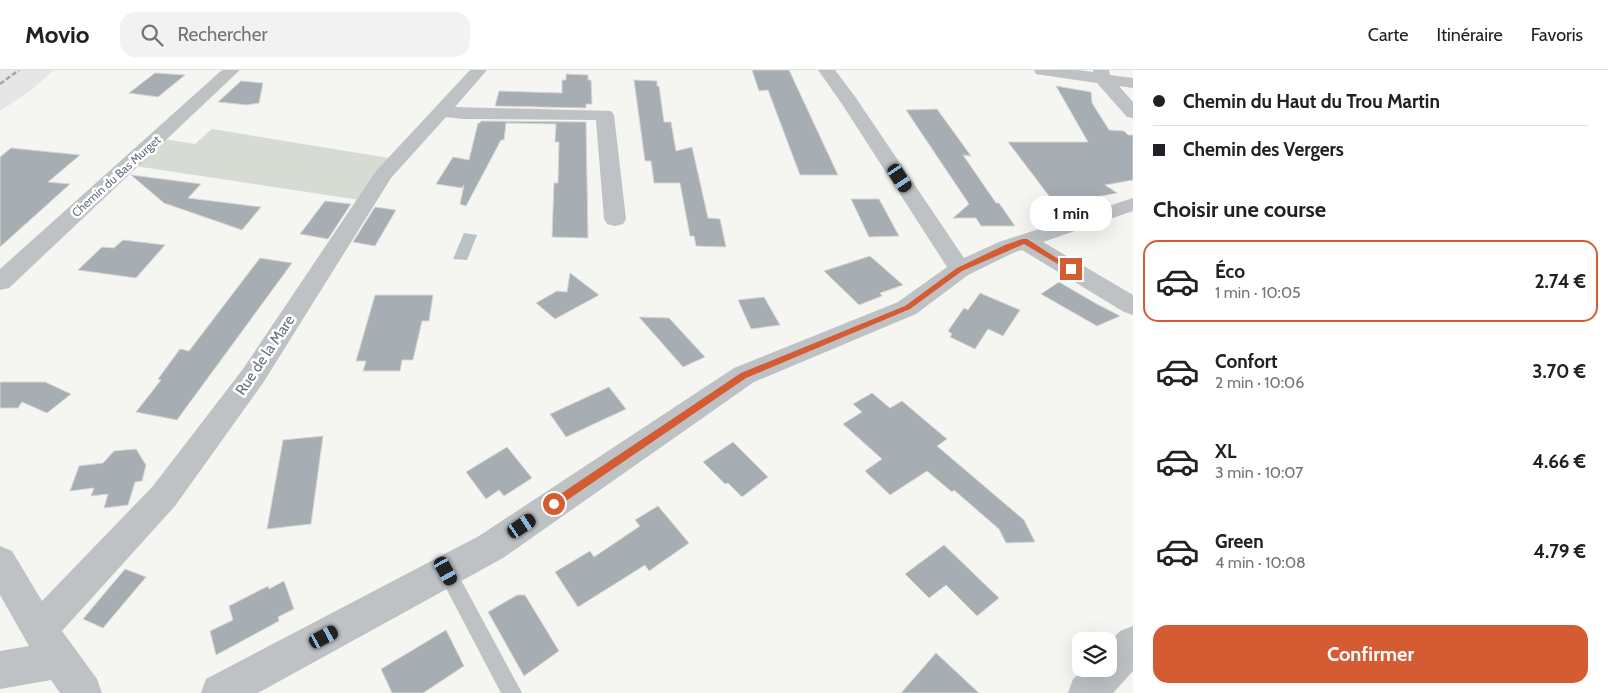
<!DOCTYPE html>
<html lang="fr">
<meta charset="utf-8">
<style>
body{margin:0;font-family:Cabin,sans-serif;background:#f2f2f2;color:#202124;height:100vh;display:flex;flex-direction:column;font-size:19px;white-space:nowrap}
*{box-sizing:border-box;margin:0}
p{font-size:16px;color:#757577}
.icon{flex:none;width:28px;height:28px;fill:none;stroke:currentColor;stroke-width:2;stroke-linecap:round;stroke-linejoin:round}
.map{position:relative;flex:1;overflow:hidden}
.side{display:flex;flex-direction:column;background:#fff;width:475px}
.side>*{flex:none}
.banner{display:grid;align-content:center;height:110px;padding:0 20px;background:#fff}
.controls{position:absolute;left:1072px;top:562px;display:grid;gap:10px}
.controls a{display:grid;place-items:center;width:45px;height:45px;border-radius:10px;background:#fff;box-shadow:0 5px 20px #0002;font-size:25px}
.end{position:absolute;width:22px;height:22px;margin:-11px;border:6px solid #d45b32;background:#fff;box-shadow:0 0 0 2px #fff}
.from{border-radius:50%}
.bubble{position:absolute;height:35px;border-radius:15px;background:#fff;box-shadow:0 5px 20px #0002;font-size:16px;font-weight:800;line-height:35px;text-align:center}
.car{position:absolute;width:15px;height:30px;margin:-15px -8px;border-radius:6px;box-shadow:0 0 4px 1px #0007;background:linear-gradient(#222 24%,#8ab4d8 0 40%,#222 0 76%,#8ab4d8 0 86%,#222 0)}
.banner b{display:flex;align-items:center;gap:18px;height:48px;font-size:19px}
.banner b+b{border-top:1px solid #e0e0e0}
.banner i{width:12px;height:12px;background:#202124}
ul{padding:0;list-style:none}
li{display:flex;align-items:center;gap:15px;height:82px;margin:0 10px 8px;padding:0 10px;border:2px solid transparent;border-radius:15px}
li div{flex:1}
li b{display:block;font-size:19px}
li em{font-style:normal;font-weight:800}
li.selected{border-color:#d45b32}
li>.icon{width:45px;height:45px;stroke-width:1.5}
h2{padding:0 20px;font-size:22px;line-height:60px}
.action{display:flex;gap:10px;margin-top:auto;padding:10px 20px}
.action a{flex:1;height:58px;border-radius:15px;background:#d45b32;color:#fff;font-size:20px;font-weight:800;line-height:58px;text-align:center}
header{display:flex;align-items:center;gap:30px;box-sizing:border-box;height:70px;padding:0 25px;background:#fff;border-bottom:1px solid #e0e0e0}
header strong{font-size:24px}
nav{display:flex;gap:28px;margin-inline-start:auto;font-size:18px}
.search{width:350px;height:45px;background:#f2f2f2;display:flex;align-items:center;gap:12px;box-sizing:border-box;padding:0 18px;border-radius:15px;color:#757577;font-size:19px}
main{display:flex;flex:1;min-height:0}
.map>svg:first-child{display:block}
.built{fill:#e5e6e5}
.green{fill:#d6dbd3}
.water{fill:#b8c2c7}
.building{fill:#a7aeb3;stroke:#d6d6d4}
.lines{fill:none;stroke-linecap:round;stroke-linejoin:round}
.service{fill:#bec2c5;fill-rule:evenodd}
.minor{fill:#bec2c5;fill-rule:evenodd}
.rail{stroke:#a0a5aa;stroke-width:2.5;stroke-dasharray:5 2.5;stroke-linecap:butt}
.route{fill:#d45b32}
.labels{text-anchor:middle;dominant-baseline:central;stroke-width:5;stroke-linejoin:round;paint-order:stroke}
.far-street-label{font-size:12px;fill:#667480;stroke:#fff}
.street-label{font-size:15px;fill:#667480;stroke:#fff}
</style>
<header>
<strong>Movio</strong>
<div class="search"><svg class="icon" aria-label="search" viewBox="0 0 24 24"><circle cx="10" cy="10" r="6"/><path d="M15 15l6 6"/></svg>Rechercher</div>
<nav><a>Carte</a><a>Itinéraire</a><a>Favoris</a></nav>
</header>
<main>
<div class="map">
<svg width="1133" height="623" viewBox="0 0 1133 623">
<rect width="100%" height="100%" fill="#f5f5f1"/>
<!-- built -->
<path class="built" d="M0,0H54L30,21L0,41Z"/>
<!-- green -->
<path class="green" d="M212,59L389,88L360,130L135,96L164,69L195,74Z"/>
<!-- water -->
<path class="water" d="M464,163L477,165L467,190L453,189Z"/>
<!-- building -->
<g class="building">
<path d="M752,0H789L838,105H800L768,20L759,21Z"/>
<path d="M155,3L185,5L158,27L129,23Z"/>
<path d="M566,4L588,5V10H591L592,34H586V38L495,36L499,21L562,23V10H566Z"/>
<path d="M634,10L657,11V16H659L664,52H671L676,81L692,77L708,148L720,149L726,177L696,176L694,166H690L680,113H654L651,91H645Z"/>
<path d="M241,11L263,13L259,33L247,35L218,32Z"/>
<path d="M1056,16L1091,22L1092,33L1109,60L1124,61L1128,65H1133V110L1105,115L1117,123L1091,128L1096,131L1059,139L1008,72H1088Z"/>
<path d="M937,39L971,86L963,85L996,133H999L1015,156H981L976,148H953L969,134L906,40Z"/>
<path d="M481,51L586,52L588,168L552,167L554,113H558L559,72H555L556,54L506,53L504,70H501L466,136L460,134L464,115L462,118L436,114L453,87L469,90L478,53H480Z"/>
<path d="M11,78L80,85L48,112L70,114L0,177V87Z"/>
<path d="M131,105L201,114L188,128L261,137L242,160L164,133Z"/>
<path d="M851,129H879L899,166L869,167Z"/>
<path d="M325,131L351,134L328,169L300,164Z"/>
<path d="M375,137L396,140L375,176L353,172Z"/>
<path d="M123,170L165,175L136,208L78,200L102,177L114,178Z"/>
<path d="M870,186L903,215L880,223L882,226L859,235L824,201Z"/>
<path d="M260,188L292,193L177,350L136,342L161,310L158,309L180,279L189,281Z"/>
<path d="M570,203L599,225L555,249L536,233L557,221L567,222Z"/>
<path d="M1059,212L1095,233L1120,246L1097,256L1041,224Z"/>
<path d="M980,223L1020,240L1003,266L988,259L975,279L950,267L952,264L948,261L964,238L968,240Z"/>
<path d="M375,225H433L429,251H422L413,290H402L400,301H363L366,291H356Z"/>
<path d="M764,227L780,255L751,259L738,230Z"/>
<path d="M639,247L669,248L705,287L683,297Z"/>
<path d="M0,312H45L71,324L47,343L22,332L18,338H0Z"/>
<path d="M609,317L626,339L566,367L550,344Z"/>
<path d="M872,323L890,338L902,331L947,369L937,376L1024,450L1035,472L1006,473L999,459L954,420L952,422L927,401L890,425L865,401L882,389L843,354L862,342L853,334Z"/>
<path d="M323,366L311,454L267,459L283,370Z"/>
<path d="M733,372L768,407L742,427L728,413L725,414L703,392Z"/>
<path d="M507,377L532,408L504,426L499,420L486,429L466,402Z"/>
<path d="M136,379L146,395L142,411L135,412L128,435L104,438L108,424L91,426L94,418L70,421L79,396L103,393L114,381Z"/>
<path d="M658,436L689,473L649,501L645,495L578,537L555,502L590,481L594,487L640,456L635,450Z"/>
<path d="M944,475L999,528L977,546L946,515L929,528L905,504Z"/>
<path d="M125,499L146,507L103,558L83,549Z"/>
<path d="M284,511L294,539L278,547L279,551L216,585L210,561L233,550L229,536L268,516L269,519Z"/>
<path d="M517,525H525L559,581L524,606L488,542Z"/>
<path d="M446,560L464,596L423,623H392L381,599Z"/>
<path d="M936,583L979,623H901Z"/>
</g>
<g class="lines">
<!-- service -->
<path class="service" d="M446,492L453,495L522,623H501L437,501L439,495Z"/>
<!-- minor -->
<g class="minor">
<path d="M222,0H240L9,218L0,220V199Z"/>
<path d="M470,0H487L455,37L611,41L614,45L626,149L623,154L615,156L607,154L604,149L596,50L462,49L446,47L391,108L263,313L175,436L62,561L97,609L102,623H60L51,610L0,619V581L29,576L0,525V476L12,481L42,531L153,416L243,299L376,101Z"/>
<path d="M818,0H835L856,28L964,188L999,172L1133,128V141L1043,172L1133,225V245L1124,242L1022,180L1015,182L968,205L916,244L754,312L503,488L258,623H201L206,609L479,466L734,298L898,232L947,197L842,34Z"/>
<path d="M1034,0H1078L1093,2V0H1109L1110,5L1133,8V18L1119,16L1133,32V48L1127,47L1097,13L1042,5L1036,4Z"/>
<path d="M1133,556V601L1113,623H1068L1073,609L1084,599H1109V573L1120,561Z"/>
</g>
<!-- rail -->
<path class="rail" d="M0,14L19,0"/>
</g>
<!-- route -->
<path class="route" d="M1022,169H1027L1074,199L1068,200L1024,174L962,201L910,239L746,308L557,437H550V431L741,303L905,236L957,198L1005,175Z"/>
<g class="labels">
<!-- far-street labels -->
<g class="far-street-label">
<text transform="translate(116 106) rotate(-42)">Chemin du Bas Murget</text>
</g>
<!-- street labels -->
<g class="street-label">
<text transform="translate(265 285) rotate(-56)">Rue de la Mare</text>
</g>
</g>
</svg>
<div class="controls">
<a><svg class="icon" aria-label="layers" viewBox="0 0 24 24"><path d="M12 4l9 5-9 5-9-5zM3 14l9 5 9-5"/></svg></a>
</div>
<i class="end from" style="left:554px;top:434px"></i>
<i class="end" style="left:1071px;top:199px"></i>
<div class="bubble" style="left:1030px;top:126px;width:82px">1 min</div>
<i class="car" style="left:900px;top:108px;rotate:147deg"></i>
<i class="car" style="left:522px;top:456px;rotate:56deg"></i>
<i class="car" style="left:446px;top:501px;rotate:151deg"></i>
<i class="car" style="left:324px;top:567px;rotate:62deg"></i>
</div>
<section class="side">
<div class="banner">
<b><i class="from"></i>Chemin du Haut du Trou Martin</b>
<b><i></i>Chemin des Vergers</b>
</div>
<h2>Choisir une course</h2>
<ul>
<li class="selected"><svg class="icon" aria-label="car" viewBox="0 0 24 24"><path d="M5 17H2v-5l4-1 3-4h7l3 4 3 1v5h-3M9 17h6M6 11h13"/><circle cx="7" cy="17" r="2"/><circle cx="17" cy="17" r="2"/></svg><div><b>Éco</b><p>1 min · 10:05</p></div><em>2.74 €</em></li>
<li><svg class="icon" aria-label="car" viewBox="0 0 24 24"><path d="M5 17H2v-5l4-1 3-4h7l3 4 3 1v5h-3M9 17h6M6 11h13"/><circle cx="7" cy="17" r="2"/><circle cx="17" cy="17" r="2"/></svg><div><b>Confort</b><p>2 min · 10:06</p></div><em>3.70 €</em></li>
<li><svg class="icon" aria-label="car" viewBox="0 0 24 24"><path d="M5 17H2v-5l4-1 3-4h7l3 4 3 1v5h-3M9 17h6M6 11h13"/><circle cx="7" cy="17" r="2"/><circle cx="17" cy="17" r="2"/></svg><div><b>XL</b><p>3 min · 10:07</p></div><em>4.66 €</em></li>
<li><svg class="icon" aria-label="car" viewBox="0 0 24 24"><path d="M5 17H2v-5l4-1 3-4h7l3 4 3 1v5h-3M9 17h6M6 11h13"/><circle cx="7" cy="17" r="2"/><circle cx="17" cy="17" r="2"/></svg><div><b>Green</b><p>4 min · 10:08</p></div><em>4.79 €</em></li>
</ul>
<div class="action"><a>Confirmer</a></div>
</section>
</main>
